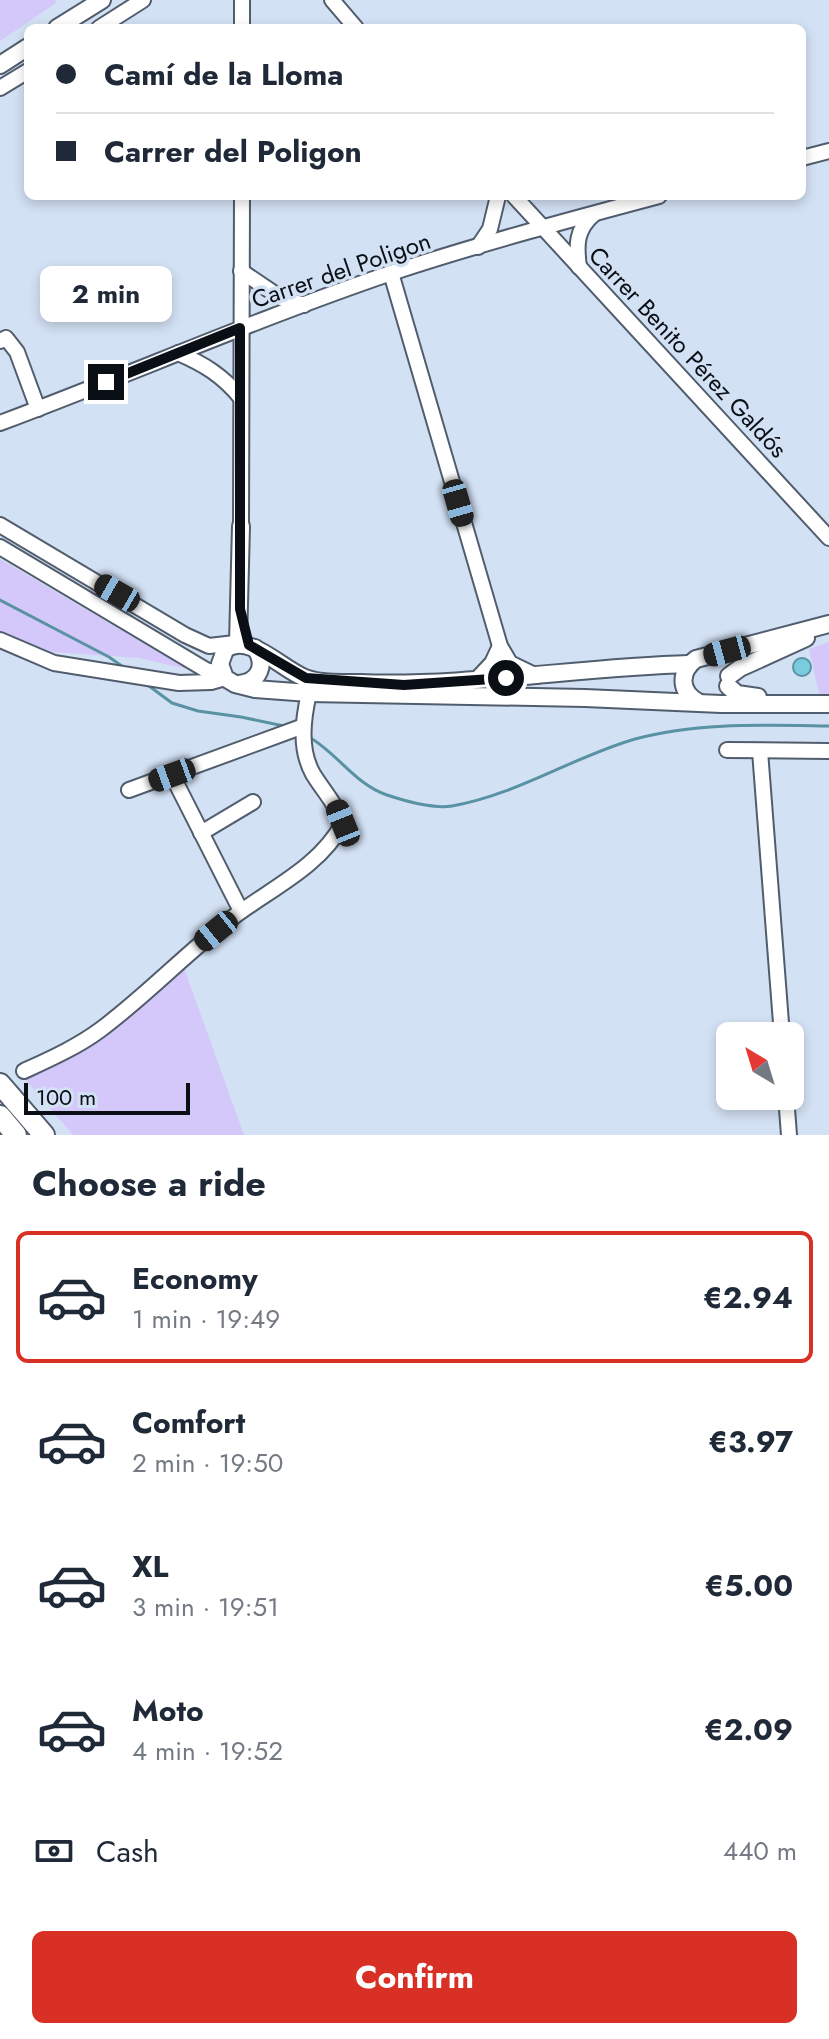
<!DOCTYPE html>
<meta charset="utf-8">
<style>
body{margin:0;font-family:Jost,sans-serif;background:#f6f6f7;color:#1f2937;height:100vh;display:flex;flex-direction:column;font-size:30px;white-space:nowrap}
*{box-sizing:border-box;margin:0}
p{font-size:26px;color:#747a83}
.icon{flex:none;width:44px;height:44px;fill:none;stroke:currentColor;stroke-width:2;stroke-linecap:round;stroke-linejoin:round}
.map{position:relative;height:1135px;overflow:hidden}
.details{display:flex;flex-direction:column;background:#fff;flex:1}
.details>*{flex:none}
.guide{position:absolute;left:24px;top:24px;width:782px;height:176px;border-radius:12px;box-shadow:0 4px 12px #0003;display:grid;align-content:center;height:176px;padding:0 32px;background:#fff}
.needle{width:52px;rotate:322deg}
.controls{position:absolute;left:716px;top:1022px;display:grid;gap:16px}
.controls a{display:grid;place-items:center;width:88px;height:88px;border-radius:12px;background:#fff;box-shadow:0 4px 12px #0003;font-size:40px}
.scale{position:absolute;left:24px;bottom:20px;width:166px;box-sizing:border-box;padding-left:8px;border:4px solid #0a0e15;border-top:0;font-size:22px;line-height:28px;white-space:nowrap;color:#0a0e15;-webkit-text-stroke:6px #d3e1f4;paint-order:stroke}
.end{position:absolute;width:36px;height:36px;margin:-18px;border:10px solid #0a0e15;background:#fff;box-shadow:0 0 0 4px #fff}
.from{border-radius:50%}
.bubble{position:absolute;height:56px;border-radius:12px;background:#fff;box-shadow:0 4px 12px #0003;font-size:26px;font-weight:700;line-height:56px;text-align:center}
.car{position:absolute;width:24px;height:48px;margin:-24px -12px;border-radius:10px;box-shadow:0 0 6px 2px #0007;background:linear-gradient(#222 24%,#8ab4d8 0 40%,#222 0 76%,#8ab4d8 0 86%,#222 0)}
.guide b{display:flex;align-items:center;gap:28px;height:76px;font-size:30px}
.guide b+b{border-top:2px solid #e0e1e3}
.guide i{width:20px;height:20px;background:#1f2937}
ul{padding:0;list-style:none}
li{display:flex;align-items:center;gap:24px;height:132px;margin:0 16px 12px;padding:0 16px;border:4px solid transparent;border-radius:12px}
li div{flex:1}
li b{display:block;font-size:30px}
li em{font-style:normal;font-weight:700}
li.selected{border-color:#d93025}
li>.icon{width:72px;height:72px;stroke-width:1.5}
h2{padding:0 32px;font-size:36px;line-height:96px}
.pay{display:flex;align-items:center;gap:20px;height:88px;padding:0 32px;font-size:30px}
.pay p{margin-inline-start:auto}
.action{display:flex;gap:16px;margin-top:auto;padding:16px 32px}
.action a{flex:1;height:92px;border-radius:12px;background:#d93025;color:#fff;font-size:32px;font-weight:700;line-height:92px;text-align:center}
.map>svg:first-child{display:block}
.green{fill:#d4c7f9}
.water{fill:#7bcbe0;stroke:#5992a3;stroke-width:2}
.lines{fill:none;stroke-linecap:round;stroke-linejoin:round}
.stream{stroke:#5992a3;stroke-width:3}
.minor-casing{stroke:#515d6d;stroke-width:18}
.tertiary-casing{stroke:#515d6d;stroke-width:20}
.secondary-casing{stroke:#515d6d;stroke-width:24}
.minor{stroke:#fff;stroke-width:14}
.tertiary{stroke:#fff;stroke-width:16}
.secondary{stroke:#fff;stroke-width:20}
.route{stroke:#0a0e15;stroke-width:10}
.labels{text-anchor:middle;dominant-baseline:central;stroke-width:7;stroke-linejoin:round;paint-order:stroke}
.street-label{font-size:24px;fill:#0a0e15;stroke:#d3e1f4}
</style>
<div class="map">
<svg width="829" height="1135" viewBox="0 0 829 1135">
<rect width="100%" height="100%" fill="#d3e1f4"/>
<!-- green -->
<g class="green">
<path d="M0,0H55L56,3L0,41Z"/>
<path d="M0,559L187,669L139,658L53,652L0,632Z"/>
<path d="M829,642V694H819L809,649Z"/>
<path d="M174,968H184L244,1135H73L24,1078L77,1050Z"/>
</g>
<!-- water -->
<circle class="water" cx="802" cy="667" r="9"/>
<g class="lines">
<!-- stream -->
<g class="stream">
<path d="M0,600L109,657L126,669"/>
<path d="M145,683L172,703L198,711L241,717L284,726"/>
<path d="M309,737C337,753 356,785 387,795C405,801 433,809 452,806C516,795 573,757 635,739C697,722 765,725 829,726"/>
</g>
<!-- minor casing -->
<g class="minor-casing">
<g id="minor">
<path d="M242,0V28"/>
<path d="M332,0L356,28"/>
<path d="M99,28L143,0"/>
<path d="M0,88L28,71"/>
<path d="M802,158L829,151"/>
<path d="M514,196L829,538"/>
<path d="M478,247L490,229L498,196"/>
<path d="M579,267C576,245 576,229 594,214"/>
<path d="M241,271L281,298L304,305"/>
<path d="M391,273L500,646L510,663L537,676"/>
<path d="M0,341L6,338L17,352L38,409"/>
<path d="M178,353C204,364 223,376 241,398"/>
<path d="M0,423C131,374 259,318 391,273C479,244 569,220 659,196"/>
<path d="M0,525L185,635L209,646L235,643"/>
<path d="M241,526L242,196"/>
<path d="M0,547L206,670L222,674"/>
<path d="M0,640L54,663L179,683L211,682L225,678"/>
<path d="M476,680L492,663L500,646"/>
<path d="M727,750L829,751"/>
<path d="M760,751L782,1036"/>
<path d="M172,775L241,911"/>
<path d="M129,790L301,727"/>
<path d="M201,833L253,802"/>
<path d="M24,1071C50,1059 77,1047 100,1030C146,996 186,953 232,918C270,889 320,867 343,823C335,802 324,792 313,774C299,749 303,719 309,693"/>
<path d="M786,1096L789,1135"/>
</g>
</g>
<!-- tertiary casing -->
<g class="tertiary-casing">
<g id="tertiary">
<path d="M57,28L102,0"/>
<path d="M0,65L28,47"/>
<path d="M238,643L241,526"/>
<path d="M689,664C579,667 470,687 360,683C343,683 321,684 305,678C281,669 248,631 225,650L220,664L225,678L235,684L255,689L309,693L585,698L721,704H829"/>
<path d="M729,676L740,668L806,638"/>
<path d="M239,684C259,682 267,665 255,648"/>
<path d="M728,686L737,694L758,697"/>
<path d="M698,702C679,691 679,672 696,659L829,624"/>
</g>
</g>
<!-- secondary casing -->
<g class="secondary-casing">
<g id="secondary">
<path d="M0,1084L44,1135"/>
<path d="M0,1116L16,1135"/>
</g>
</g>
<!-- minor -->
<use href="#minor" class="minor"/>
<!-- tertiary -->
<use href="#tertiary" class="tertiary"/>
<!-- secondary -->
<use href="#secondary" class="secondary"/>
</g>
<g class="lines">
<!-- route -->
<path class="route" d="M106,382L240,328V609L249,645L306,678L404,685L506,678"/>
</g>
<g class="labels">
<!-- street labels -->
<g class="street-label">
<text transform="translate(341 270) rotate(-19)">Carrer del Poligon</text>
<text transform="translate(688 352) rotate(47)">Carrer Benito Pérez Galdós</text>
</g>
</g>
</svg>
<div class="controls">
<a><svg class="needle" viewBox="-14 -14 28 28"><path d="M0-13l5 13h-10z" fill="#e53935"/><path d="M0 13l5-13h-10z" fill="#747a83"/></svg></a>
</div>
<div class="scale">100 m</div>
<i class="end from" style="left:506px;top:678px"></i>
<i class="end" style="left:106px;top:382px"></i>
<div class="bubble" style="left:40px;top:266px;width:132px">2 min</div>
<i class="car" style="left:458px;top:503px;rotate:164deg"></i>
<i class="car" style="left:117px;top:593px;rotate:300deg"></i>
<i class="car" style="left:727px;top:651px;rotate:255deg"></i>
<i class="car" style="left:172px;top:775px;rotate:250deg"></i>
<i class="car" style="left:343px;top:823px;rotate:338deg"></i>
<i class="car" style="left:216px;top:931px;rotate:231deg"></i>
<div class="guide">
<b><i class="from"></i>Camí de la Lloma</b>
<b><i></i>Carrer del Poligon</b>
</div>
</div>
<section class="details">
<h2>Choose a ride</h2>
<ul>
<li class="selected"><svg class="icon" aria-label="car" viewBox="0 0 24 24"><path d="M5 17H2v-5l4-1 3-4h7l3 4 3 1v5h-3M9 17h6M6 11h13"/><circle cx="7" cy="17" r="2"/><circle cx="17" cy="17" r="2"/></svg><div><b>Economy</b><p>1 min · 19:49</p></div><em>€2.94</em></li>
<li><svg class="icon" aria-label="car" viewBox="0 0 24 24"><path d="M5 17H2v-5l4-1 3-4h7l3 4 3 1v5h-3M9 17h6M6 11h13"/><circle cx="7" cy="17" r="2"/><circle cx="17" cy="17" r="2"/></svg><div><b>Comfort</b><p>2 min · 19:50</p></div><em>€3.97</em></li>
<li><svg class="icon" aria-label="car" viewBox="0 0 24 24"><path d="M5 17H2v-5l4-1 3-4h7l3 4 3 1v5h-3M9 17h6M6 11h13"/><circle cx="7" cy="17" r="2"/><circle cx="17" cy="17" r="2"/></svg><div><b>XL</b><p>3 min · 19:51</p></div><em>€5.00</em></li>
<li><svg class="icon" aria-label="car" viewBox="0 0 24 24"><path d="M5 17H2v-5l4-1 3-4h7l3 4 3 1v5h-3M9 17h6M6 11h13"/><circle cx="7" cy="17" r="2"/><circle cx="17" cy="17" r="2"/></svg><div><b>Moto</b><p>4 min · 19:52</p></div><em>€2.09</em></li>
</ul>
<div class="pay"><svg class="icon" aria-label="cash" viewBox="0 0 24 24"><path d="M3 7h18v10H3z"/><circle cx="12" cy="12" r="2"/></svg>Cash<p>440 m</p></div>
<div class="action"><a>Confirm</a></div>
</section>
